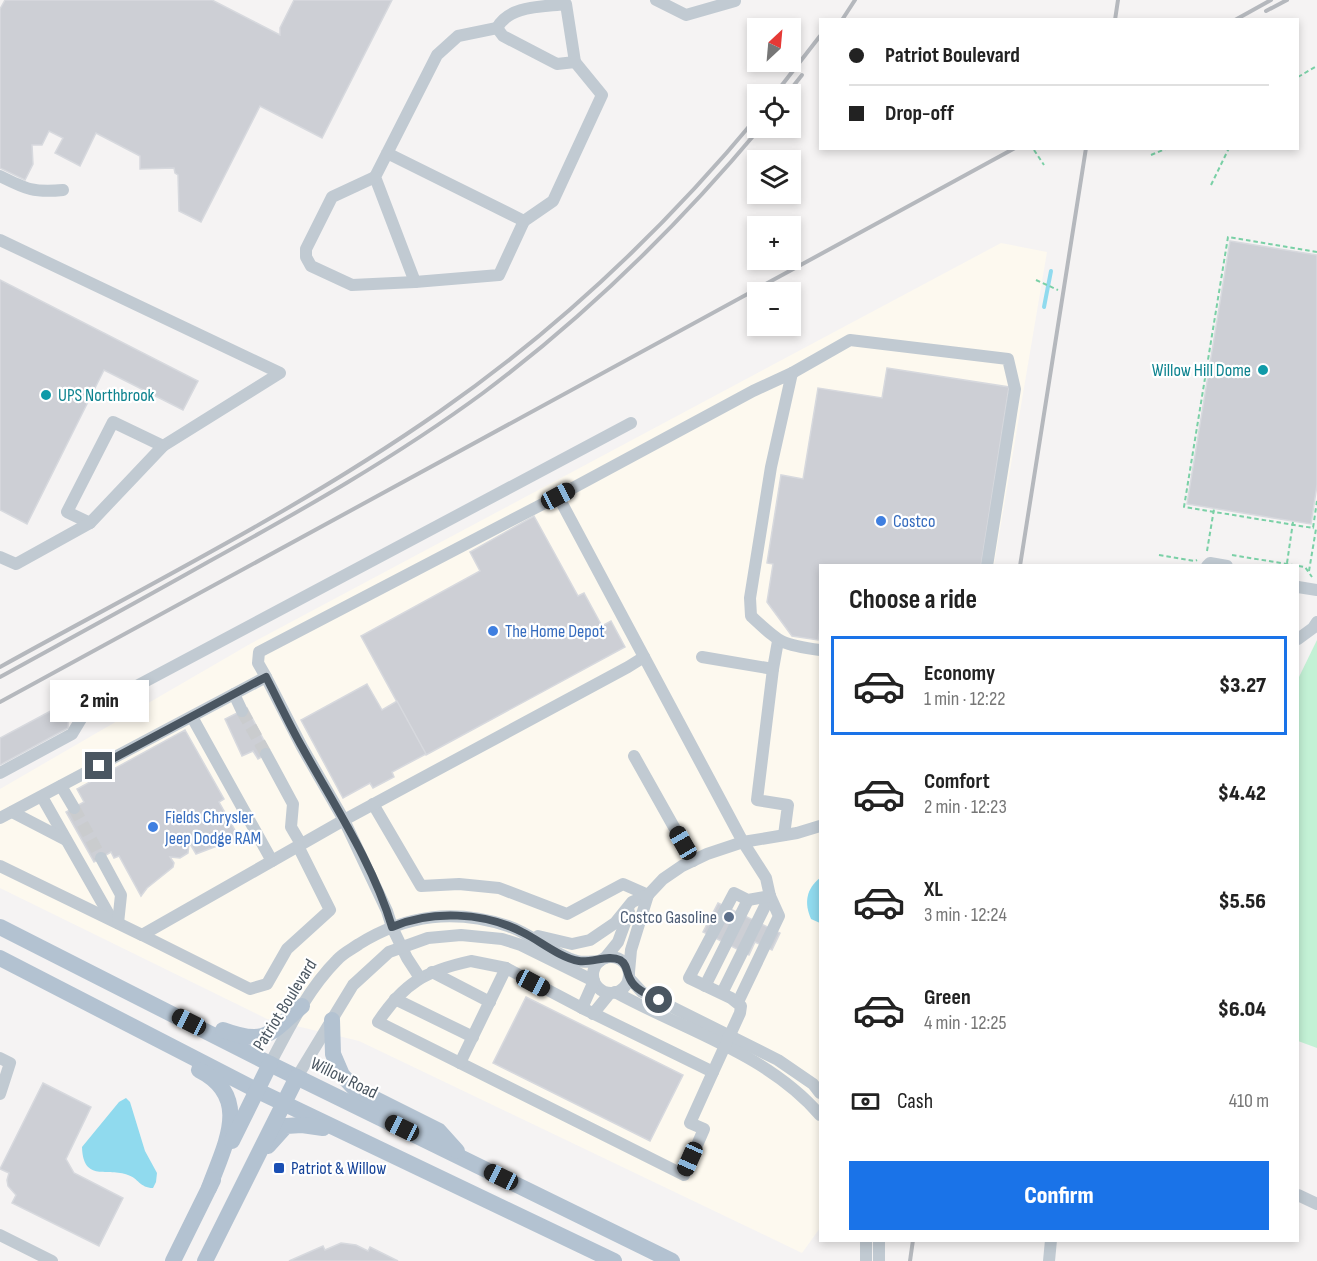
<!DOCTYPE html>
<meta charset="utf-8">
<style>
body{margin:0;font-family:"Sofia Sans Condensed",sans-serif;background:#f2f2f2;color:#222;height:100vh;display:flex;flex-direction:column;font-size:22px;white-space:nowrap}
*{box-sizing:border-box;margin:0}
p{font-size:20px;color:#767676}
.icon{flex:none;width:33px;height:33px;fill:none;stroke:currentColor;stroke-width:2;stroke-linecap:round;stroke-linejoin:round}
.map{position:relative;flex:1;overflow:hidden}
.details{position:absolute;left:819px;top:564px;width:480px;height:678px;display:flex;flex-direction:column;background:#fff;border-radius:0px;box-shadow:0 3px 9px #0003}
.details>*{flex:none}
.guide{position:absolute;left:819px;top:18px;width:480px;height:132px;border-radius:0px;box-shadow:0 3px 9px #0003;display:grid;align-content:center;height:132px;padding:0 30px;background:#fff}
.needle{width:39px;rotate:26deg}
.tools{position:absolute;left:747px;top:18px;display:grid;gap:12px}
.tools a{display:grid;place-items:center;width:54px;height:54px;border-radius:0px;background:#fff;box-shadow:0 3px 9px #0003;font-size:30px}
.end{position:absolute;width:27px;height:27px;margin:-14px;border:8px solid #4a5661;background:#fff;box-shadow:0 0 0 3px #fff}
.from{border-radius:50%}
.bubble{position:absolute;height:42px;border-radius:0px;background:#fff;box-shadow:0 3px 9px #0003;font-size:20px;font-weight:800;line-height:42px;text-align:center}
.car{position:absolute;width:18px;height:36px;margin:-18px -9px;border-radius:8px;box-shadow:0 0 4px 2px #0007;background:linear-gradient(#222 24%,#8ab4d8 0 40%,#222 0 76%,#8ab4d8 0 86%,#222 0)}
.guide b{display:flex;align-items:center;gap:21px;height:57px;font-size:22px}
.guide b+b{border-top:2px solid #e0e0e0}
.guide i{width:15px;height:15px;background:#222}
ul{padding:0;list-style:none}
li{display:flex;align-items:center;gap:18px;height:99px;margin:0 12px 9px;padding:0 18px;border:3px solid transparent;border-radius:0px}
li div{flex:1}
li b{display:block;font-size:22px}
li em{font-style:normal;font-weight:800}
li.active{border-color:#1a73e8}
li>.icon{width:54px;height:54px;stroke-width:1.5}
h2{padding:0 30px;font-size:27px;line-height:72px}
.pay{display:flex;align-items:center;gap:15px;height:66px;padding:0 30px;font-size:22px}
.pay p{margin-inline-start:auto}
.button{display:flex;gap:12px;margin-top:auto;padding:12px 30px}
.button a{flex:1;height:69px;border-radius:0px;background:#1a73e8;color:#fff;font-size:24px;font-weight:800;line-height:69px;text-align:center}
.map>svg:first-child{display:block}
.commercial{fill:#fdf9ef}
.green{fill:#c3f1d5}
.water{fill:#90daee}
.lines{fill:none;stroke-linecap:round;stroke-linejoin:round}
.stream{stroke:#90daee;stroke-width:4}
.building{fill:#cdcfd5;stroke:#d7d9de;stroke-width:1.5}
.minor-tunnel{stroke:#caccce;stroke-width:12;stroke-dasharray:12 6;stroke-linecap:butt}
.path{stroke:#7ad0a6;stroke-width:2;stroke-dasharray:4.5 3;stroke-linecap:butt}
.minor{stroke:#c1cad2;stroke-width:12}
.major{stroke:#b3c2d1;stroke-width:16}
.rail{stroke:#b5b8bd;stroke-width:4}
.route{stroke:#4a5661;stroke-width:8}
.culture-dot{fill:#0f9aa8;stroke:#fff;stroke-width:2}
.shop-dot{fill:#3f7fe0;stroke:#fff;stroke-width:2}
.service-dot{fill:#5c6f8a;stroke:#fff;stroke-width:2}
.transit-dot{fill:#1a4fb4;stroke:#fff;stroke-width:2}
.labels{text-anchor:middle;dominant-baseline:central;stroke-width:4.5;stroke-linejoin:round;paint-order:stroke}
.culture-label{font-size:18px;fill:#0d838f;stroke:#fff;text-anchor:end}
.shop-label{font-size:18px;fill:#366cbe;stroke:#fff;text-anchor:start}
.service-label{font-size:18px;fill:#4e5e75;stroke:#fff;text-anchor:end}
.street-label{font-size:18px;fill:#4a5661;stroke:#fff}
.transit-label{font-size:18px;fill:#164399;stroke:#fff;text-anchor:start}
</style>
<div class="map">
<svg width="1317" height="1261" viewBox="0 0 1317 1261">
<rect width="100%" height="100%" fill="#f5f3f3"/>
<!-- commercial -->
<path class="commercial" d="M1001,243L1047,252L994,565L820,566V1228L802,1253L359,1041L267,1019L0,888V789L250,644Z"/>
<!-- green -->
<path class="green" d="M1317,640V1048L1298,1041V679Z"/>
<!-- water -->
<g class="water">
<path d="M820,878V923L811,919C804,903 806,889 820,878Z"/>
<path d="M126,1098L130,1102L145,1151L157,1173L156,1182L153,1188C140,1188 138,1178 128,1175C108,1167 83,1183 82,1147L119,1102Z"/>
</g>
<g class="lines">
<!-- stream -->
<path class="stream" d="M1044,307L1051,271"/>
</g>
<!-- building -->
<g class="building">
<path d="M5,0H212L280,35V28L294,0H392L322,138L260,106L201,222L179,211L178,175L175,173L174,168L140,169V156L96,133L80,166L55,153L63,138L49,131L42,145H32L33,164L25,180L0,168V9Z"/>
<path d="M1230,241L1317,255V485L1311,524L1187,504Z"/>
<path d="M0,280L198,381L183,410L104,370L27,524L0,510Z"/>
<path d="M887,368L1009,387L981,566H820V627L818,640L792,636L767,602L773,564L767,563L781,475L803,479L818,388L882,398Z"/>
<path d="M534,516L578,596L584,593L602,626L611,621L625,647L426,755L361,636L480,571L470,552Z"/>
<path d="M367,684L382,710L397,701L426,754L392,772L394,777L373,788L370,783L343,798L301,720Z"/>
<path d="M60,706L68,719V728L0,765V738Z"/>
<path d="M247,708L270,752L258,759L253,751L242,756L225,719Z"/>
<path d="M185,730L224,799L219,802L241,841L225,843L196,854L189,842L188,853L180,858L170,857L174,863L173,867L147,888L141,896L119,856L114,858L111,852L94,862L66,812L84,802L77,789Z"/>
<path d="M718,903L780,933L772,950L755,942L749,955L703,932Z"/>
<path d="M526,997L683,1075L650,1141L493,1063Z"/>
<path d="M43,1083L91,1107L66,1159L74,1173L123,1198L99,1246L12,1203L16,1195L8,1186L7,1180L9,1173L0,1169Z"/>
<path d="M341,1243L356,1245L368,1251L370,1247L398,1261H289L323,1246L325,1250Z"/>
</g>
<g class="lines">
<!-- minor-tunnel -->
<g class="minor-tunnel">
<path d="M242,711L266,754"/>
<path d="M74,808L101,858"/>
</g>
<!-- path -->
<g class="path">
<path d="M1298,77L1317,66"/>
<path d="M1034,150L1044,165"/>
<path d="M1151,155L1168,148"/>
<path d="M1211,185L1229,148"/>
<path d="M1317,252L1228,237L1184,507L1313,528L1317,501"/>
<path d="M1036,280L1058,290"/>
<path d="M1207,551L1214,509"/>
<path d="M1159,555L1195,561L1197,560"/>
<path d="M1232,555L1305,567L1312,577"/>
<path d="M1287,563L1293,522"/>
<path d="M1309,571L1316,529L1313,528"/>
</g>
<!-- minor -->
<g class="minor">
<path d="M561,0L566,4L575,62L557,64L503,36L497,28C509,5 543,7 566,4"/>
<path d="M656,0L686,15L735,1"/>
<path d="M387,153L524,221L499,275L415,282L375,177L437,55L458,36L497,28"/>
<path d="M0,176C26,189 34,193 63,190"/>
<path d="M375,177L332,197L306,249V257L311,266L352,285L415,282"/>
<path d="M524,221L553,201L602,95L575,62"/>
<path d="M0,240L280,373L163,446L113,422L67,512L90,523"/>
<path d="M792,373L850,340L1008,359L1015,389L987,566"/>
<path d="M0,557L16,564L90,523L163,446"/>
<path d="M1207,566L1210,563L1227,566"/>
<path d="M1298,587L1317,590"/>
<path d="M1298,639L1313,628L1317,622"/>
<path d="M702,657L773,669L778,641"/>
<path d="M773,669L757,800L788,805L784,835"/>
<path d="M266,677L258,663L259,652L558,496"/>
<path d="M234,694L242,711"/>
<path d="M192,717L272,861"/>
<path d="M266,754L293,804L291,827L301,844"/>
<path d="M634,756L693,861"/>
<path d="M0,773L72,734L84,714L631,423"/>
<path d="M61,786L74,808"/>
<path d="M42,797L112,920"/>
<path d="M373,804L421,886L459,884L499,888L567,914L623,884L648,895"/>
<path d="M12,812L66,840"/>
<path d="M0,818L266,677L302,747L344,820L142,935L0,866"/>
<path d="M101,858L121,895L118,923"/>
<path d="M142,935L250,989L267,984L287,949L330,910L298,846"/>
<path d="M538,936L572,944L590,940L615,923L632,902L648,895L663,879L682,866L707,854L743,842L797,833L820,826"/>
<circle cx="611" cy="975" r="18"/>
<path d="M605,958L618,942L629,912"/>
<path d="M471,961L506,968L582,1008L713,1072L690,1123L704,1129L684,1175L378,1022C404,983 425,971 471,961Z"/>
<path d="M432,972L490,1002"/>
<path d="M629,972L631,950L648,895"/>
<path d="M420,978L407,958L392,927L387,911L344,820L628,667L644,657"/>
<path d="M629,978L642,992L778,1060L813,1084L820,1093"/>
<path d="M705,986L748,900"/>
<path d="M615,992C684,1030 768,1054 820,1115"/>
<path d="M722,993L770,896"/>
<path d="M395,999L473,1037"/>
<path d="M738,1002L779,916L770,896L766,878L743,842L558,496L753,391L792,373L771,467L750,598L751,616C780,643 781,645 820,650"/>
<path d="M593,1014L610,993"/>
<path d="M0,1058L10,1063L0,1094"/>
<path d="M460,1063L506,968"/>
<path d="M270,1064C289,1028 308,989 337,960C343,953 352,949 359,944C407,914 455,909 508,926C532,934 552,954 577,961C584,963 593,961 600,961"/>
<path d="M713,1072L740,1013L741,1006L731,998L689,978L734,893L748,900L770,896"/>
<path d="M297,1077L353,985L389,952L428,938L461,935L502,939L521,945L594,981L582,1008"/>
<path d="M1298,1195L1317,1204"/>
<path d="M0,1235L52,1261"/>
<path d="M866,1240V1261"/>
<path d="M879,1261V1240"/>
<path d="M1049,1261L1051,1240"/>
</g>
<!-- major -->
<g class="major">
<path d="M0,927L270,1064L672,1261"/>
<path d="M0,958L256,1090L614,1261"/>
<path d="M332,1020L333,1054L342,1075L355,1089L439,1131L457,1151"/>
<path d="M223,1030C266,1046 270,1034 302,1006"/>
<path d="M199,1070C253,1097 224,1146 209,1188"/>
<path d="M232,1141L270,1064"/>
<path d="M268,1146L286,1126L302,1125L323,1128"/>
<path d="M173,1261L213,1180"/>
<path d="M205,1261L297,1077"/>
</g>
<!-- rail -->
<g class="rail">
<path d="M1266,11L1287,0"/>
<path d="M842,20L855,0"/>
<path d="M1115,20L1118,0"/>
<path d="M1235,20L1271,0"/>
<path d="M775,94L820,36"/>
<path d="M787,94L802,75"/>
<path d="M1020,566L1086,148"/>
<path d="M0,667C148,585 300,509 439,412C558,329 665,228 758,116"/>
<path d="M0,677C69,639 139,601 208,562C302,510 396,457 483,393C586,316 678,226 760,128"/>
<path d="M0,702L1015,148"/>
<path d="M910,1261L913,1240"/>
</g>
</g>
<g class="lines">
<!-- route -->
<path class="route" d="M99,766L266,677C278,700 289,724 302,747C334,805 373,863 392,927C431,910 484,912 522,932C539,940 560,958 579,961C592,963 609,954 620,960C628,965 626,972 630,979C635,990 649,995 659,1000"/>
</g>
<!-- markers -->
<g class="culture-dot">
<circle cx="1263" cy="370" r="6"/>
<circle cx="46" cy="395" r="6"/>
</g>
<g class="shop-dot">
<circle cx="881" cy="521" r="6"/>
<circle cx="493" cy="631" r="6"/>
<circle cx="153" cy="827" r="6"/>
</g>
<circle class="service-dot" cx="729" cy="917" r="6"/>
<rect class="transit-dot" x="273" y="1162" width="12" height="12" rx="3"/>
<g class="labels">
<!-- culture labels -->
<g class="culture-label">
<text x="1251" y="370">Willow Hill Dome</text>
<text x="58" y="395" text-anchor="start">UPS Northbrook</text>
</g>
<!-- shop labels -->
<g class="shop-label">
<text x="893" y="521">Costco</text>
<text x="505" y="631">The Home Depot</text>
<text x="165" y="817">Fields Chrysler<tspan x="165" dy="21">Jeep Dodge RAM</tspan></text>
</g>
<!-- service labels -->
<g class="service-label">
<text x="717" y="917">Costco Gasoline</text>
</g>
<!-- street labels -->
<g class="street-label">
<text transform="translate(285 1005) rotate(-58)">Patriot Boulevard</text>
<text transform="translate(344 1078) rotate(26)">Willow Road</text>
</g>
<!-- transit labels -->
<g class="transit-label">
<text x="291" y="1168">Patriot &amp; Willow</text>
</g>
</g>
</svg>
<div class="tools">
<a><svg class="needle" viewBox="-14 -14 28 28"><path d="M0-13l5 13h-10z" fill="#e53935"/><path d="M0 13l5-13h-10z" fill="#767676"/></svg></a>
<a><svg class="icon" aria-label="locate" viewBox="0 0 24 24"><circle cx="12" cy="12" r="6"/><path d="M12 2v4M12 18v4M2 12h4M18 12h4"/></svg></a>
<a><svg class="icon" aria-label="layers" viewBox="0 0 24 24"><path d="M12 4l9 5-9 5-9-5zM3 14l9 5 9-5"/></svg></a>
<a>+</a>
<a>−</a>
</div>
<i class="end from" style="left:659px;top:1000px"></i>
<i class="end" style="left:99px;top:766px"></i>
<div class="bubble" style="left:50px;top:680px;width:99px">2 min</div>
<i class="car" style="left:558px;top:496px;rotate:62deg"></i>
<i class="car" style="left:683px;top:843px;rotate:330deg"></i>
<i class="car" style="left:533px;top:983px;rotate:118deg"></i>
<i class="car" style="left:189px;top:1022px;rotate:297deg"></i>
<i class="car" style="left:402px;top:1128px;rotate:296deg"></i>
<i class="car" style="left:690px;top:1159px;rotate:204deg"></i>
<i class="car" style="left:501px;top:1177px;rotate:296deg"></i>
<div class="guide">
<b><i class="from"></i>Patriot Boulevard</b>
<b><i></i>Drop-off</b>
</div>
<section class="details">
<h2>Choose a ride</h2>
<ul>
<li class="active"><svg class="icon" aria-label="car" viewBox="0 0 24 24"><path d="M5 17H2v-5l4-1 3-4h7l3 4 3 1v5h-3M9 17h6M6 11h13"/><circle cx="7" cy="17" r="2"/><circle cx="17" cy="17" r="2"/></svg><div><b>Economy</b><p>1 min · 12:22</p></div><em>$3.27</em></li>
<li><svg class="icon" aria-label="car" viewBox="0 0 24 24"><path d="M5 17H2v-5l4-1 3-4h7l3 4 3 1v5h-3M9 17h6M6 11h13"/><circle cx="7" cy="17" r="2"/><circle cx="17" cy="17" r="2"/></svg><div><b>Comfort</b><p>2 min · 12:23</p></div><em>$4.42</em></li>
<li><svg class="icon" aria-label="car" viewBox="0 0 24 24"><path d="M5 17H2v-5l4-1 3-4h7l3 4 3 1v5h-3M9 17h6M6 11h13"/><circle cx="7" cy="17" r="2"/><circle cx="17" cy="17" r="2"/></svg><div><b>XL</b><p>3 min · 12:24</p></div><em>$5.56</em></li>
<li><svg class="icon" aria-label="car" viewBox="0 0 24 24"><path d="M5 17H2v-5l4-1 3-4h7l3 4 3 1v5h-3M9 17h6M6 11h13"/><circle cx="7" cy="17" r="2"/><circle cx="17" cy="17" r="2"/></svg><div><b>Green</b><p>4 min · 12:25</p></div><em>$6.04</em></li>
</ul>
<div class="pay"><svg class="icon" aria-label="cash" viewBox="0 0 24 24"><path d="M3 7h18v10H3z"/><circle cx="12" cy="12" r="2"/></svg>Cash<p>410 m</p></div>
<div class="button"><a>Confirm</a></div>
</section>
</div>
